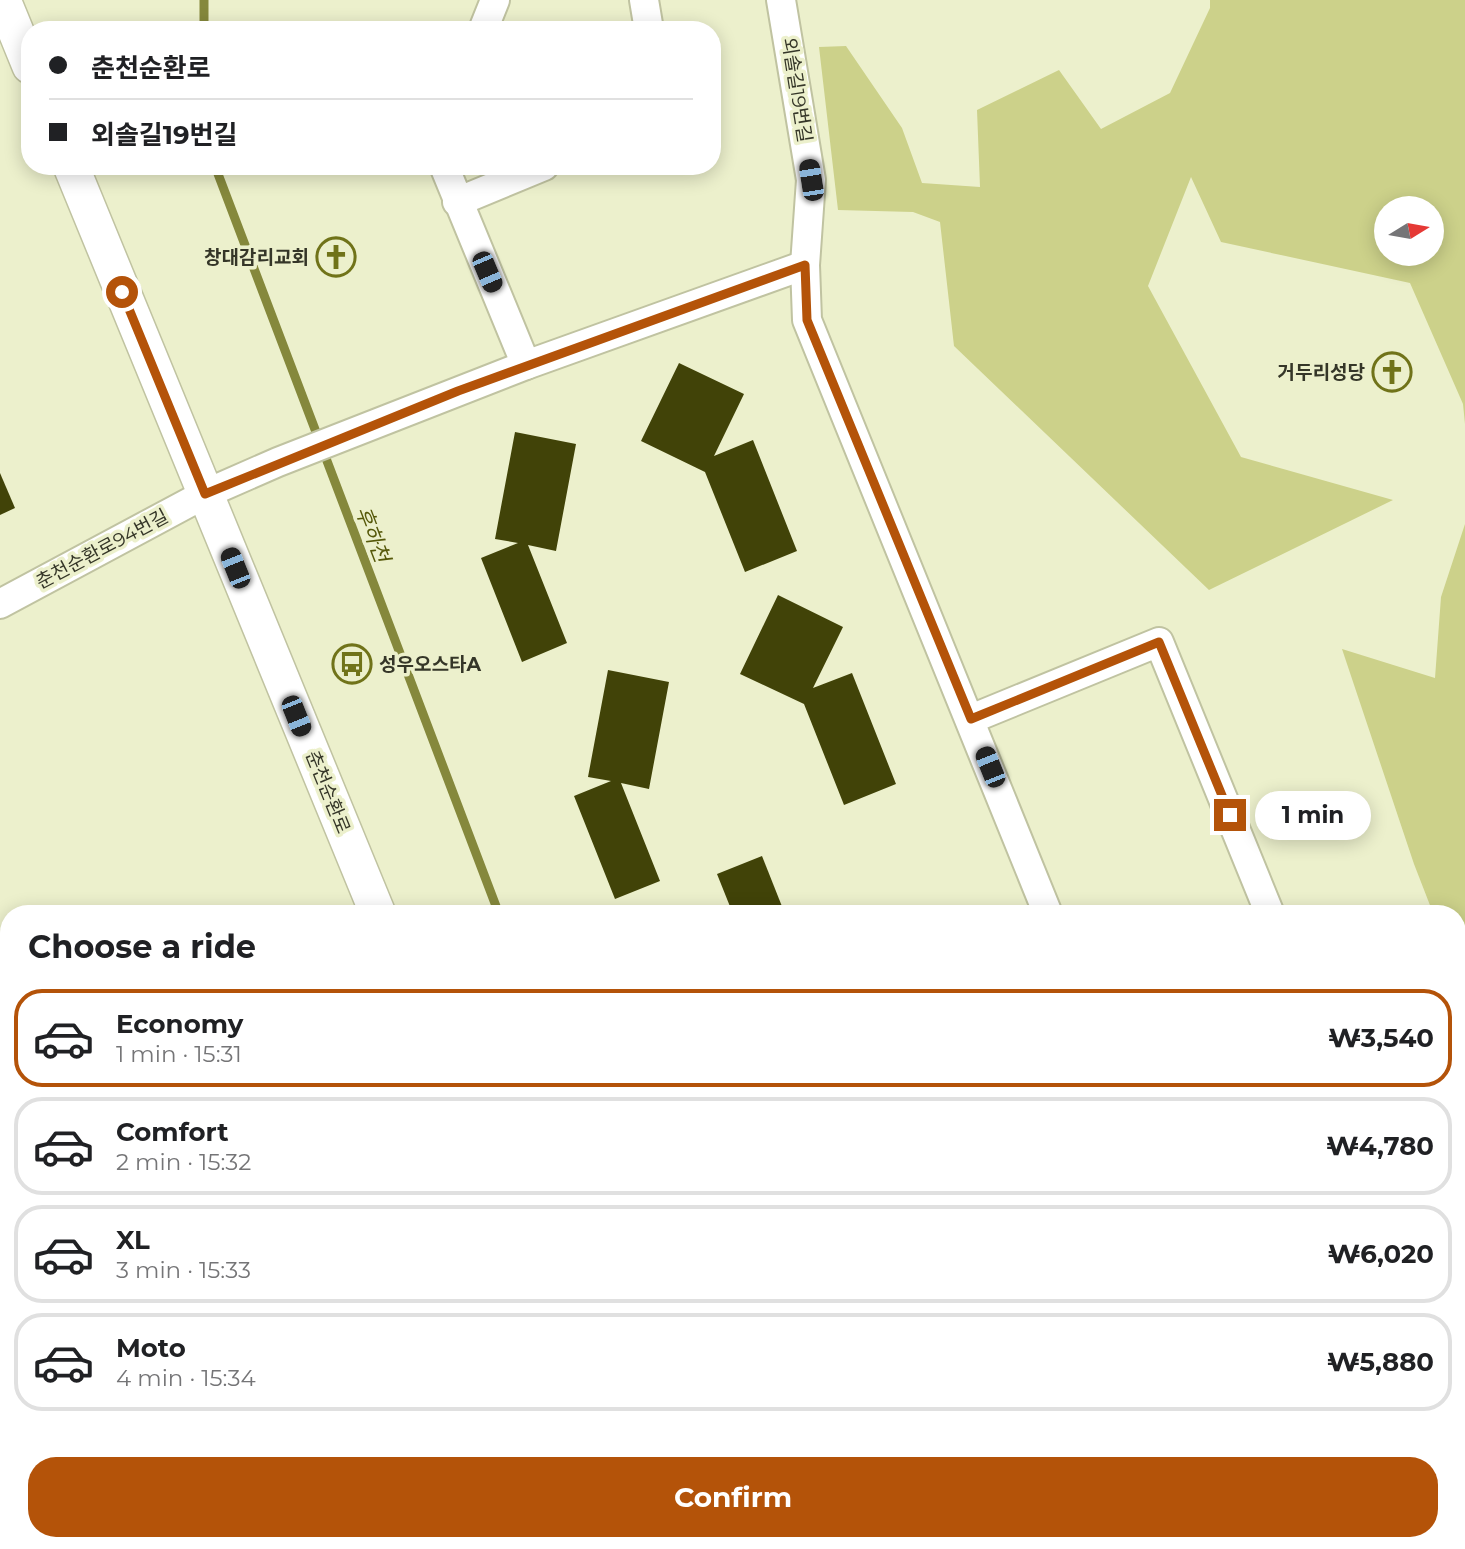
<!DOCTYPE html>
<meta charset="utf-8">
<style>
body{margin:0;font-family:Montserrat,"Noto Sans KR",sans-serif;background:#f6f6f6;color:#202124;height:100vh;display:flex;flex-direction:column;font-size:26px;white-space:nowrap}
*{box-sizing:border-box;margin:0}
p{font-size:23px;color:#757577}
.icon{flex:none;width:38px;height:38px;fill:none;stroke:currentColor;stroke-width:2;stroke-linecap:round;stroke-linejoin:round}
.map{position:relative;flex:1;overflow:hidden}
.side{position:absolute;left:0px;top:905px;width:1466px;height:646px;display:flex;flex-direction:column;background:#fff;border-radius:28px 28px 0 0;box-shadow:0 4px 18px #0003}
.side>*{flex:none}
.banner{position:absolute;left:21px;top:21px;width:700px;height:154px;border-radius:28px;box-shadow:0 4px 18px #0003;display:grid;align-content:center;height:154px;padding:0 28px;background:#fff}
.needle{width:46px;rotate:79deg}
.controls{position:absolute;left:1374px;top:196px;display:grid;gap:14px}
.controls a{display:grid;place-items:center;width:70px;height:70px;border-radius:50%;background:#fff;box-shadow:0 4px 18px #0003;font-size:35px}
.end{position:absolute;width:32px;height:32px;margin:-16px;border:9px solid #b45309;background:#fff;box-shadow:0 0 0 4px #fff}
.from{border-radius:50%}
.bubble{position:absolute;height:49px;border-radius:24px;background:#fff;box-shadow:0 4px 18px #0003;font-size:23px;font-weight:700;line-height:49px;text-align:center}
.car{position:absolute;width:21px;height:42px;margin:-21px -10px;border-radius:9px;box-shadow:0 0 5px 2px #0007;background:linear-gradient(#222 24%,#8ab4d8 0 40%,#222 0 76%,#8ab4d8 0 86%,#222 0)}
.banner b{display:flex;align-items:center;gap:24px;height:66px;font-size:26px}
.banner b+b{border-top:2px solid #e0e0e0}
.banner i{width:18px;height:18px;background:#202124}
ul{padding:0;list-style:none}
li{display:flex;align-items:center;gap:21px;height:98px;margin:0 14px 10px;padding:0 14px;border:4px solid #e0e0e0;border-radius:28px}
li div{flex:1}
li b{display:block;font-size:26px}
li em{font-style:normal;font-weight:700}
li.selected{border-color:#b45309}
li>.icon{width:63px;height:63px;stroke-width:1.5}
h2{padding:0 28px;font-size:32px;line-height:84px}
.button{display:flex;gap:14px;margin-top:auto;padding:14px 28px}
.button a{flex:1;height:80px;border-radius:28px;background:#b45309;color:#fff;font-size:28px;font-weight:700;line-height:80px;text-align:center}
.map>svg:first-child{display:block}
.green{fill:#ccd18a;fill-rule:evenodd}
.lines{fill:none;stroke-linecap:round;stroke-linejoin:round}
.stream{stroke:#85883c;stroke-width:9}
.building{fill:#414308}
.minor-casing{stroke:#c0c3a1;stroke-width:32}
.tertiary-casing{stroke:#c0c3a1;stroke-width:38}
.minor{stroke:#fff;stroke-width:28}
.tertiary{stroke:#fff;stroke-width:35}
.route{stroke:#b45309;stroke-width:9}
.labels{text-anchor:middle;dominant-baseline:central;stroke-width:7;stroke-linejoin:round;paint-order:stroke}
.street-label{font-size:19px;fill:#353628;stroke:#ecf0cc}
.poi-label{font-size:19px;font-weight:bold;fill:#353628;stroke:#ecf0cc;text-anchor:end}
.water-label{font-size:21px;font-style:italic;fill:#56590a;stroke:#ecf0cc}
</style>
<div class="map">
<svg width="1465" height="1549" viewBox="0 0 1465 1549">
<rect width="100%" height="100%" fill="#ecf0cc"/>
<!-- green -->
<g class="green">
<path d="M1210,0H1465V424L1463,404L1410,283L1221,242L1191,177L1148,286L1241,457L1393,500L1209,590L954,346L940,222L913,212L838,210L819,47L846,46L902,128L922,183L980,187L977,110L1059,70L1101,129L1170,93L1210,8ZM1386,208H1432V254H1386Z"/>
<path d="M1465,524V993L1458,975V914L1433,913L1414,864L1342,649L1435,678L1441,597Z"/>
<path d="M1458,992L1465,1010V1353L1458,1347Z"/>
</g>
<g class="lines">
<!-- stream -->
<g class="stream">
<path d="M204,30V0"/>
<path d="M215,166L499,914"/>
<path d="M764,1542L767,1549"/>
</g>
</g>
<!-- building -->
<g class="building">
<path d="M679,363L744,394L714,456L753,440L797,551L745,572L705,472L641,441Z"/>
<path d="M515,432L576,444L556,551L528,545L567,643L522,662L481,558L518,543L495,539Z"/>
<path d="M0,473L15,508L0,515Z"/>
<path d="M778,595L843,627L813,688L852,673L896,784L844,805L804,704L740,674Z"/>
<path d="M608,670L669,682L649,789L621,783L660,881L615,899L574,796L611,781L588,777Z"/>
<path d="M762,856L785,914H733L717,874Z"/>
</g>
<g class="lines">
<!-- minor casing -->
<g class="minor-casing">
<g id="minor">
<path d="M644,0L649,30"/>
<path d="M781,0L811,180L805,265L807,320L1048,914"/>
<path d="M483,30L495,0"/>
<path d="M444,166L526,365"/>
<path d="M457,202L544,166"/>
<path d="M0,604L205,494L278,462L526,365L805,265"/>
<path d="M971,719L1159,642L1270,914"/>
<path d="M0,1093L9,1089"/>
<path d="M1458,1392L1465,1402"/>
<path d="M0,1434L9,1438"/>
<path d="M1308,1542L1311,1549"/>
<path d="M665,1549L683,1542"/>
</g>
</g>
<!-- tertiary casing -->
<g class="tertiary-casing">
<g id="tertiary">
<path d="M3,0L30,66"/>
<path d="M71,166L378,914"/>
<path d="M636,1542L639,1549"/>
</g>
</g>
<!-- minor -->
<use href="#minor" class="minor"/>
<!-- tertiary -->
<use href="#tertiary" class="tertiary"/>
</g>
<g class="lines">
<!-- route -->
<path class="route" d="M122,292L205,494L458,391L805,265L807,320L971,719L1159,642L1230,815"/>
</g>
<!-- icons -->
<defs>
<g id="church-ring" transform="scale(2.0125)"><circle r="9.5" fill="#ecf0cc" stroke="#707319" stroke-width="1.5"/><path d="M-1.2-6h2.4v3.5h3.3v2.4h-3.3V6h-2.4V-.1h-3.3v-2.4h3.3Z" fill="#707319"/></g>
<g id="bus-ring" transform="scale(2.0125)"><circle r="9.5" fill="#ecf0cc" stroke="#707319" stroke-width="1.5"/><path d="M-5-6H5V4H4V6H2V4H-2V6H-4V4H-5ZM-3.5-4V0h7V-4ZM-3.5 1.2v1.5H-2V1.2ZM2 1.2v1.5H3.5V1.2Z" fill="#707319"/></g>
</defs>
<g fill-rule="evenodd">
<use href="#church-ring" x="336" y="257"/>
<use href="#church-ring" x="1392" y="372"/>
<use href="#bus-ring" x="352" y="664"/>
</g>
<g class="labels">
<!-- street labels -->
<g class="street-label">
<text transform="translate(797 90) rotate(81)">외솔길19번길</text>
<text transform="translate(102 549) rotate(-28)">춘천순환로94번길</text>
<text transform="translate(328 792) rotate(68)">춘천순환로</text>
</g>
<!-- poi labels -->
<g class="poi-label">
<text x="309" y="257">창대감리교회</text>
<text x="1365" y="372">거두리성당</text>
<text x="379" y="664" text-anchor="start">성우오스타A</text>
</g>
<!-- water labels -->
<g class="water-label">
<text transform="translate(373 534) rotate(69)">후하천</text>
</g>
</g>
</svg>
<div class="controls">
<a><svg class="needle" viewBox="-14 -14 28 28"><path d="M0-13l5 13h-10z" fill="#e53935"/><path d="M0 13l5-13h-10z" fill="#757577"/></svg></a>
</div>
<i class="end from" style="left:122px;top:292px"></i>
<i class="end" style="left:1230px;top:815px"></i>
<div class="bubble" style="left:1255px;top:791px;width:116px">1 min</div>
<i class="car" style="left:811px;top:180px;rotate:351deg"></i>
<i class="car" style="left:487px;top:272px;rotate:157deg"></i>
<i class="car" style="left:235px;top:568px;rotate:338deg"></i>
<i class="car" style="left:296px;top:716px;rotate:158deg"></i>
<i class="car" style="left:990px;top:767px;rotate:338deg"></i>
<div class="banner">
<b><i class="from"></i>춘천순환로</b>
<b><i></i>외솔길19번길</b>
</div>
<section class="side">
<h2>Choose a ride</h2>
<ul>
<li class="selected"><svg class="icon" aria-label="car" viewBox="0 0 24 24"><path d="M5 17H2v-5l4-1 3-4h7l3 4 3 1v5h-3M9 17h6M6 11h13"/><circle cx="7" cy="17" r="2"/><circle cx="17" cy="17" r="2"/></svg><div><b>Economy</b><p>1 min · 15:31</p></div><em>₩3,540</em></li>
<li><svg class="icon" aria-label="car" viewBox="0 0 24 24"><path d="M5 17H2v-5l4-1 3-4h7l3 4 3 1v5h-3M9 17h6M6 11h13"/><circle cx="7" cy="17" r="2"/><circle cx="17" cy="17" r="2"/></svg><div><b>Comfort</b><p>2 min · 15:32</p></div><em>₩4,780</em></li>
<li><svg class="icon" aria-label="car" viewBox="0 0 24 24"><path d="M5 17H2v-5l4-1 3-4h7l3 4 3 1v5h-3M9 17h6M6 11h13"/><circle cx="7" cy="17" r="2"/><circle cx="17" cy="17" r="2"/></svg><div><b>XL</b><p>3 min · 15:33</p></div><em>₩6,020</em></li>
<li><svg class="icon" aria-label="car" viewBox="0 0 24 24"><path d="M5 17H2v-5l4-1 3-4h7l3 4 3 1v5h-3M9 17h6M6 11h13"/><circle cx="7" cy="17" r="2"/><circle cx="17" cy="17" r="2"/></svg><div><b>Moto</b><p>4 min · 15:34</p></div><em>₩5,880</em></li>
</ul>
<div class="button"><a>Confirm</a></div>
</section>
</div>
